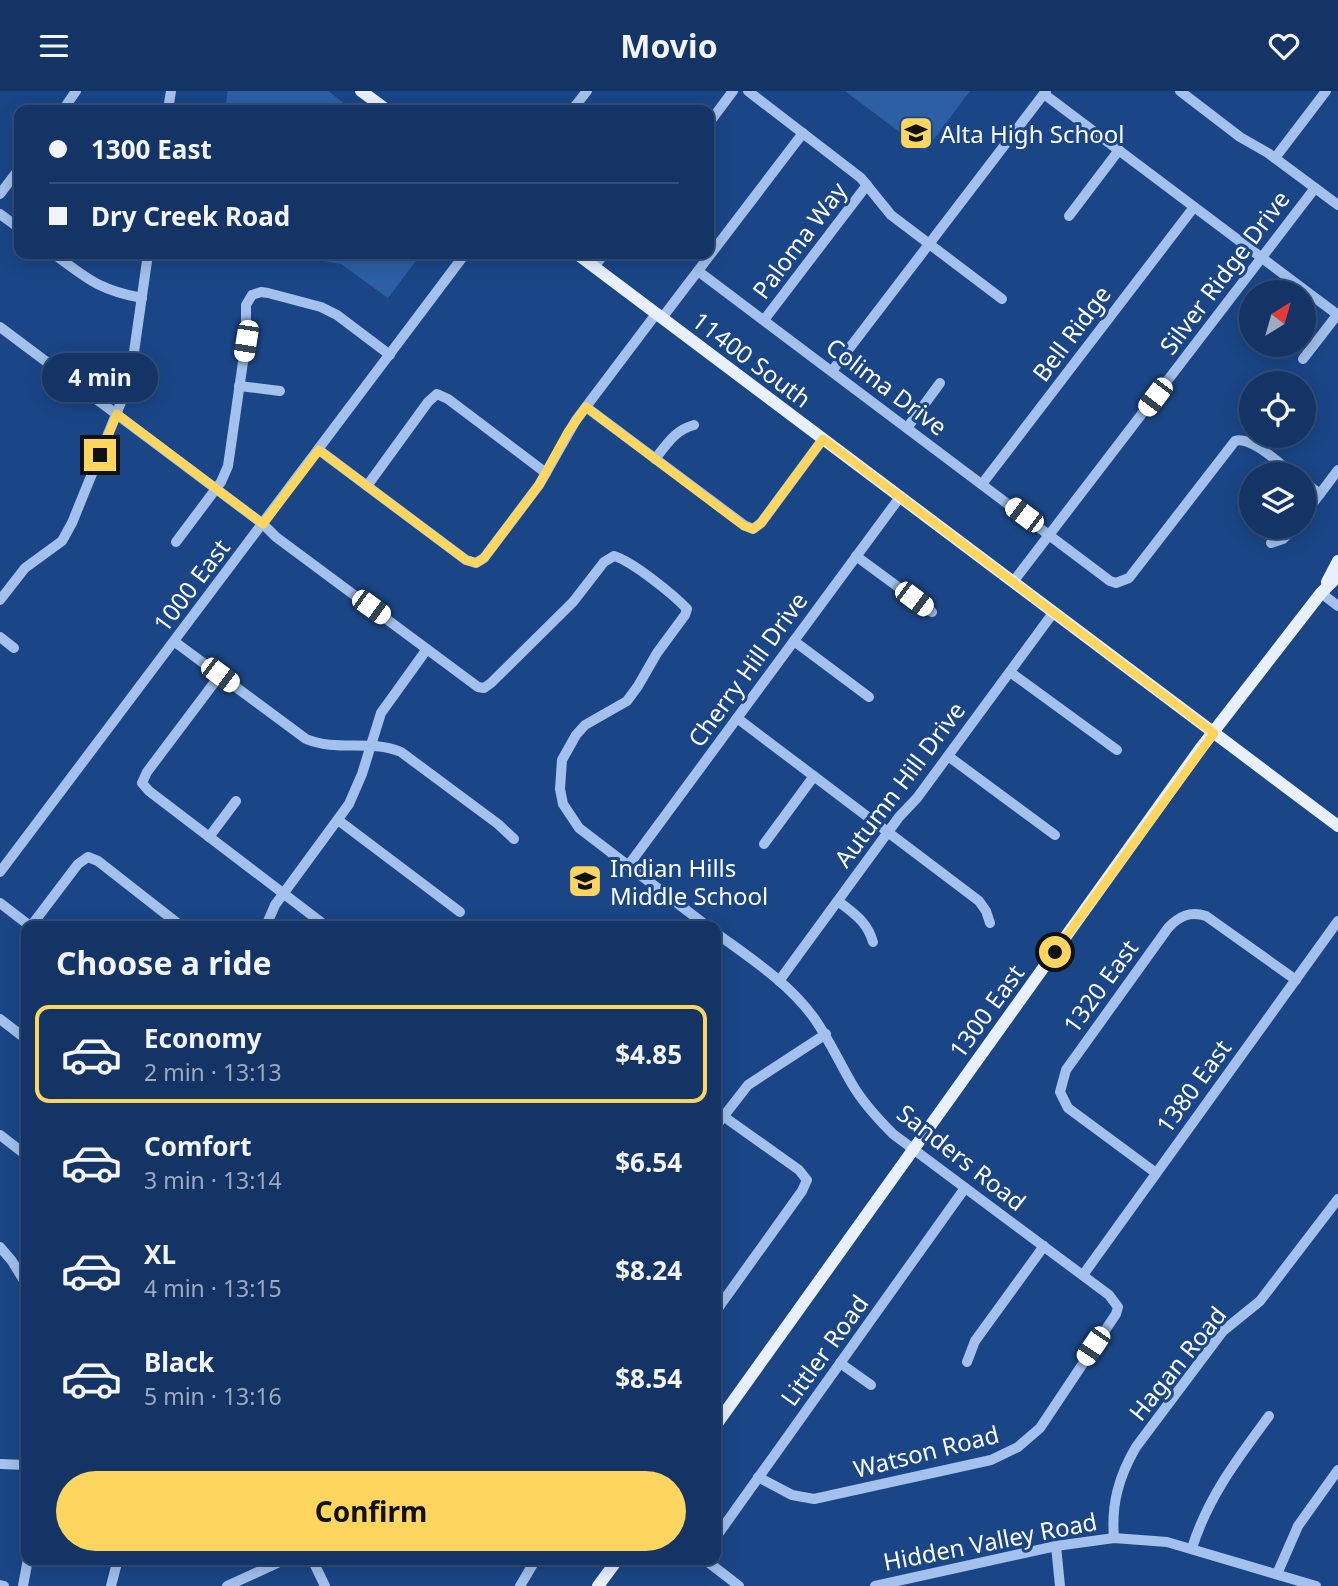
<!DOCTYPE html>
<meta charset="utf-8">
<style>
body{margin:0;font-family:"Noto Sans",sans-serif;background:#213f6e;color:#f1f3f6;height:100vh;display:flex;flex-direction:column;font-size:26px;white-space:nowrap}
*{box-sizing:border-box;margin:0}
p{font-size:23px;color:#9daabf}
.icon{flex:none;width:38px;height:38px;fill:none;stroke:currentColor;stroke-width:2;stroke-linecap:round;stroke-linejoin:round}
.map{position:relative;flex:1;overflow:hidden}
.sheet{position:absolute;left:21px;top:830px;width:700px;height:644px;display:flex;flex-direction:column;background:#143465;border-radius:14px;box-shadow:0 4px 18px #0003,0 0 0 2px #334f79}
.sheet>*{flex:none}
.top-card{position:absolute;left:14px;top:14px;width:700px;height:154px;border-radius:14px;box-shadow:0 4px 18px #0003,0 0 0 2px #334f79;display:grid;align-content:center;height:154px;padding:0 35px;background:#143465}
.needle{width:46px;rotate:37deg}
.tools{position:absolute;left:1239px;top:189px;display:grid;gap:14px}
.tools a{display:grid;place-items:center;width:77px;height:77px;border-radius:50%;background:#143465;box-shadow:0 4px 18px #0003,0 0 0 2px #334f79;font-size:35px}
.end{position:absolute;width:32px;height:32px;margin:-16px;border:9px solid #fed65f;background:#111;box-shadow:0 0 0 4px #111}
.from{border-radius:50%}
.bubble{position:absolute;height:49px;border-radius:24px;background:#143465;box-shadow:0 4px 18px #0003,0 0 0 2px #334f79;font-size:23px;font-weight:700;line-height:49px;text-align:center}
.car{position:absolute;width:21px;height:42px;margin:-21px -10px;border-radius:9px;box-shadow:0 0 5px 2px #0007;background:linear-gradient(#fff 24%,#345 0 40%,#fff 0 76%,#345 0 86%,#fff 0)}
.top-card b{display:flex;align-items:center;gap:24px;height:66px;font-size:26px}
.top-card b+b{border-top:2px solid #334f79}
.top-card i{width:18px;height:18px;background:#f1f3f6}
ul{padding:0;list-style:none}
li{display:flex;align-items:center;gap:21px;height:98px;margin:0 14px 10px;padding:0 21px;border:4px solid transparent;border-radius:14px}
li div{flex:1}
li b{display:block;font-size:26px}
li em{font-style:normal;font-weight:700}
li.active{border-color:#fed65f}
li>.icon{width:63px;height:63px;stroke-width:1.5}
h2{padding:0 35px;font-size:32px;line-height:84px}
.action{display:flex;gap:14px;margin-top:auto;padding:14px 35px}
.action a{flex:1;height:80px;border-radius:42px;background:#fed65f;color:#111;font-size:28px;font-weight:700;line-height:80px;text-align:center}
header{display:flex;justify-content:space-between;align-items:center;height:91px;padding:0 35px;background:#143465;font-size:32px;font-weight:700}
.map>svg:first-child{display:block}
.green{fill:#2d5fa5}
.lines{fill:none;stroke-linecap:round;stroke-linejoin:round}
.minor{stroke:#a3c1ec;stroke-width:10}
.major{stroke:#e8f0ff;stroke-width:12}
.route{stroke:#fed65f;stroke-width:9}
.labels{text-anchor:middle;dominant-baseline:central;stroke-width:6;stroke-linejoin:round;paint-order:stroke}
.poi-label{font-size:24px;fill:#fff;stroke:#1a4687;text-anchor:start}
.street-label{font-size:24px;fill:#fff;stroke:#1a4687}
</style>
<header><svg class="icon" aria-label="menu" viewBox="0 0 24 24"><path d="M4 6h16M4 12h16M4 18h16"/></svg>Movio<svg class="icon" aria-label="heart" viewBox="0 0 24 24"><path d="M12 20l-8-8c-3-5 5-10 8-4 3-6 11-1 8 4z"/></svg></header>
<div class="map">
<svg width="1338" height="1495" viewBox="0 0 1338 1495">
<rect width="100%" height="100%" fill="#1a4687"/>
<!-- green -->
<g class="green">
<path d="M228,0H328L353,19H225Z"/>
<path d="M845,0H970L925,60Z"/>
<path d="M284,163H421L388,207L341,173Z"/>
</g>
<g class="lines">
<!-- minor -->
<g class="minor">
<path d="M748,0L861,87L891,124L1002,208"/>
<path d="M1180,0L1240,46L1268,62L1338,114"/>
<path d="M1044,3L1338,224"/>
<path d="M63,19L76,0"/>
<path d="M168,19L171,0"/>
<path d="M572,19L587,0"/>
<path d="M709,32L733,0"/>
<path d="M1275,67L1326,0"/>
<path d="M0,103L19,78"/>
<path d="M0,123L19,137"/>
<path d="M1069,125L1119,59"/>
<path d="M54,163C88,188 99,199 142,207"/>
<path d="M594,176L604,163"/>
<path d="M698,180L1110,490L1116,492L1129,487L1235,350C1250,344 1280,373 1293,383"/>
<path d="M662,227L803,42"/>
<path d="M764,229L867,94"/>
<path d="M0,236L263,433L276,446L478,596L484,597L491,592L573,511L604,471L614,465C632,470 674,504 687,518L685,524L657,562L638,595L627,610L585,634L576,644L562,669L560,698L563,713L579,737L707,835"/>
<path d="M1303,268L1337,224"/>
<path d="M832,280L1046,0"/>
<path d="M239,295L280,300"/>
<path d="M586,316L744,434L753,438L761,432L823,348"/>
<path d="M907,337L940,292"/>
<path d="M319,359L466,469L476,472L484,467L539,394L576,329L656,223"/>
<path d="M655,368C667,353 675,339 694,334"/>
<path d="M1304,391L1320,403"/>
<path d="M982,393L1194,116"/>
<path d="M367,395L428,311L437,303L448,308L546,382"/>
<path d="M1304,424L1338,379"/>
<path d="M176,451L221,391L228,375L246,250V214L252,204L261,201L268,202L321,216L337,224L390,264"/>
<path d="M1271,452L1283,448L1295,436"/>
<path d="M856,465L932,521"/>
<path d="M1013,491L1315,97"/>
<path d="M1321,502L1338,515"/>
<path d="M0,509L25,477L62,450L72,432L130,289L148,163"/>
<path d="M0,546L14,557"/>
<path d="M794,550L869,606"/>
<path d="M175,551L306,648C337,661 370,648 401,661L498,733L514,748"/>
<path d="M1010,581L1117,659"/>
<path d="M220,584L147,681L142,692L149,700L326,835"/>
<path d="M737,627L979,810L986,820L990,832"/>
<path d="M948,665L1055,744"/>
<path d="M338,729L460,821"/>
<path d="M209,746L236,710"/>
<path d="M764,753L814,685"/>
<path d="M628,775L900,406"/>
<path d="M0,781L465,163"/>
<path d="M838,810C854,823 867,830 873,851"/>
<path d="M0,812L30,835"/>
<path d="M31,835L78,773L88,766L98,770L181,835"/>
<path d="M266,835L275,814L349,713L362,683L381,622L427,558"/>
<path d="M716,842C750,867 789,892 814,927C829,948 839,971 852,993C863,1012 878,1028 893,1043L1109,1204L1118,1216L1116,1223L1040,1337L1018,1356L991,1369L814,1408L792,1404L758,1386"/>
<path d="M779,890L899,726L917,707L1053,522"/>
<path d="M0,928L26,948"/>
<path d="M716,1035L748,994L826,943"/>
<path d="M0,1044L26,1064"/>
<path d="M1156,1082L1068,1017L1060,1001L1066,979L1168,837C1179,825 1190,820 1206,825L1296,889"/>
<path d="M0,1156L12,1170L26,1193"/>
<path d="M1083,1184L1338,830"/>
<path d="M716,1220L802,1100L807,1089L799,1079L723,1025"/>
<path d="M967,1271L975,1250L1044,1155"/>
<path d="M840,1272L871,1294"/>
<path d="M0,1373L26,1374"/>
<path d="M716,1446L965,1097"/>
<path d="M1114,1447C1111,1413 1119,1385 1136,1356L1223,1240L1260,1210L1338,1108"/>
<path d="M1056,1455L1060,1495"/>
<path d="M1192,1457C1208,1406 1238,1367 1269,1325"/>
<path d="M312,1468L325,1495"/>
<path d="M704,1468L739,1495"/>
<path d="M1277,1483L1298,1435L1338,1379"/>
<path d="M0,1494L4,1495"/>
<path d="M23,1495L28,1468"/>
<path d="M111,1495L118,1468"/>
<path d="M227,1495L286,1468"/>
<path d="M520,1495L536,1468"/>
<path d="M875,1495L1056,1455L1114,1447L1167,1451L1316,1495"/>
</g>
<!-- major -->
<g class="major">
<path d="M361,0L387,19"/>
<path d="M577,163L1338,735"/>
<path d="M1327,491L1338,470"/>
<path d="M716,1334L1200,658L1321,502L1338,485"/>
<path d="M598,1495L618,1468"/>
</g>
</g>
<g class="lines">
<!-- route -->
<path class="route" d="M100,364L117,323L263,433L319,359L466,469L476,472L484,467L539,394L568,341L586,316L744,435L753,438L761,432L823,348L1214,642L1055,861"/>
</g>
<!-- icons -->
<defs>
<g id="school-square" transform="scale(1.75)"><rect x="-9" y="-9" width="18" height="18" rx="4" fill="#fed65f" stroke="#1a4687"/><path d="M0-5L7-2L0 1L-7-2ZM-4 1L0 2.5L4 1V4Q0 6-4 4Z" fill="#111"/></g>
</defs>
<g fill-rule="evenodd">
<use href="#school-square" x="916" y="42"/>
<use href="#school-square" x="585" y="790"/>
</g>
<g class="labels">
<!-- poi labels -->
<g class="poi-label">
<text x="940" y="42">Alta High School</text>
<text x="610" y="776">Indian Hills<tspan x="610" dy="28">Middle School</tspan></text>
</g>
<!-- street labels -->
<g class="street-label">
<text transform="translate(799 149) rotate(-53)">Paloma Way</text>
<text transform="translate(1224 181) rotate(-53)">Silver Ridge Drive</text>
<text transform="translate(1071 242) rotate(-53)">Bell Ridge</text>
<text transform="translate(752 268) rotate(37)">11400 South</text>
<text transform="translate(887 295) rotate(37)">Colima Drive</text>
<text transform="translate(191 494) rotate(-53)">1000 East</text>
<text transform="translate(747 578) rotate(-54)">Cherry Hill Drive</text>
<text transform="translate(899 693) rotate(-53)">Autumn Hill Drive</text>
<text transform="translate(1100 895) rotate(-54)">1320 East</text>
<text transform="translate(986 920) rotate(-54)">1300 East</text>
<text transform="translate(1193 995) rotate(-54)">1380 East</text>
<text transform="translate(962 1066) rotate(38)">Sanders Road</text>
<text transform="translate(824 1259) rotate(-54)">Littler Road</text>
<text transform="translate(1177 1272) rotate(-51)">Hagan Road</text>
<text transform="translate(926 1360) rotate(-14)">Watson Road</text>
<text transform="translate(990 1450) rotate(-11)">Hidden Valley Road</text>
</g>
</g>
</svg>
<div class="tools">
<a><svg class="needle" viewBox="-14 -14 28 28"><path d="M0-13l5 13h-10z" fill="#e53935"/><path d="M0 13l5-13h-10z" fill="#9daabf"/></svg></a>
<a><svg class="icon" aria-label="locate" viewBox="0 0 24 24"><circle cx="12" cy="12" r="6"/><path d="M12 2v4M12 18v4M2 12h4M18 12h4"/></svg></a>
<a><svg class="icon" aria-label="layers" viewBox="0 0 24 24"><path d="M12 4l9 5-9 5-9-5zM3 14l9 5 9-5"/></svg></a>
</div>
<i class="end from" style="left:1055px;top:861px"></i>
<i class="end" style="left:100px;top:364px"></i>
<div class="bubble" style="left:42px;top:262px;width:116px">4 min</div>
<i class="car" style="left:246px;top:250px;rotate:189deg"></i>
<i class="car" style="left:1155px;top:306px;rotate:217deg"></i>
<i class="car" style="left:1024px;top:424px;rotate:307deg"></i>
<i class="car" style="left:914px;top:508px;rotate:127deg"></i>
<i class="car" style="left:371px;top:516px;rotate:126deg"></i>
<i class="car" style="left:220px;top:584px;rotate:127deg"></i>
<i class="car" style="left:1093px;top:1255px;rotate:214deg"></i>
<div class="top-card">
<b><i class="from"></i>1300 East</b>
<b><i></i>Dry Creek Road</b>
</div>
<section class="sheet">
<h2>Choose a ride</h2>
<ul>
<li class="active"><svg class="icon" aria-label="car" viewBox="0 0 24 24"><path d="M5 17H2v-5l4-1 3-4h7l3 4 3 1v5h-3M9 17h6M6 11h13"/><circle cx="7" cy="17" r="2"/><circle cx="17" cy="17" r="2"/></svg><div><b>Economy</b><p>2 min · 13:13</p></div><em>$4.85</em></li>
<li><svg class="icon" aria-label="car" viewBox="0 0 24 24"><path d="M5 17H2v-5l4-1 3-4h7l3 4 3 1v5h-3M9 17h6M6 11h13"/><circle cx="7" cy="17" r="2"/><circle cx="17" cy="17" r="2"/></svg><div><b>Comfort</b><p>3 min · 13:14</p></div><em>$6.54</em></li>
<li><svg class="icon" aria-label="car" viewBox="0 0 24 24"><path d="M5 17H2v-5l4-1 3-4h7l3 4 3 1v5h-3M9 17h6M6 11h13"/><circle cx="7" cy="17" r="2"/><circle cx="17" cy="17" r="2"/></svg><div><b>XL</b><p>4 min · 13:15</p></div><em>$8.24</em></li>
<li><svg class="icon" aria-label="car" viewBox="0 0 24 24"><path d="M5 17H2v-5l4-1 3-4h7l3 4 3 1v5h-3M9 17h6M6 11h13"/><circle cx="7" cy="17" r="2"/><circle cx="17" cy="17" r="2"/></svg><div><b>Black</b><p>5 min · 13:16</p></div><em>$8.54</em></li>
</ul>
<div class="action"><a>Confirm</a></div>
</section>
</div>
